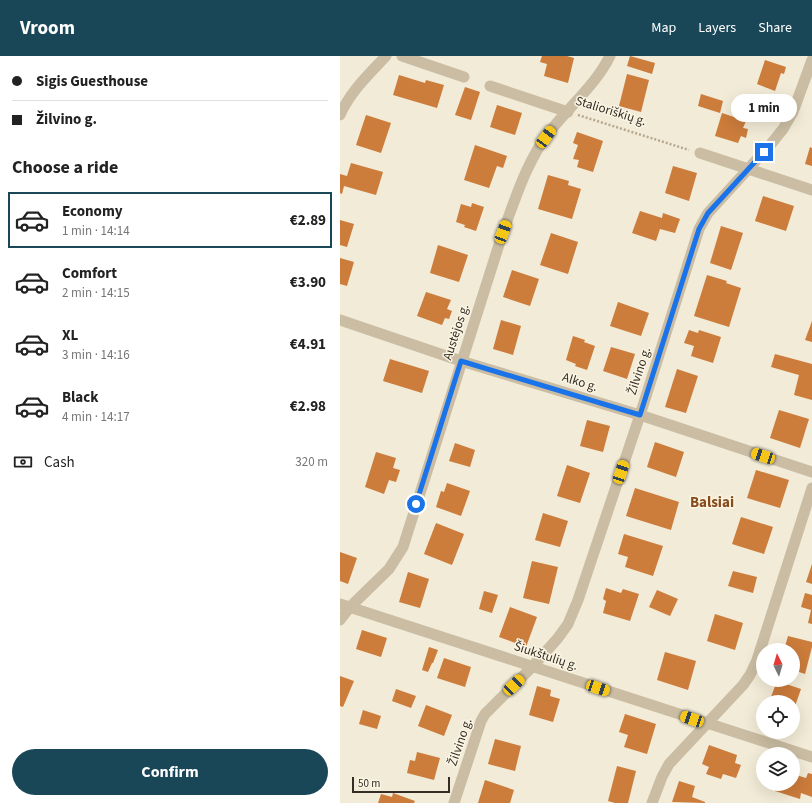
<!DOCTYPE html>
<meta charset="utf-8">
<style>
body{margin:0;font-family:"Source Sans 3",sans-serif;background:#f2f2f2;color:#222;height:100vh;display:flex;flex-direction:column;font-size:15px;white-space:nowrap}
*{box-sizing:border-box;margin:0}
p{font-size:13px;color:#767676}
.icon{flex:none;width:22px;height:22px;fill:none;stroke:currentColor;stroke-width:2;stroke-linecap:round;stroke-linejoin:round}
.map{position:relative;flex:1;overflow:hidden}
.panel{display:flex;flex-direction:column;background:#fff;width:340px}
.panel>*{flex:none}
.hud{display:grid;align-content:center;height:88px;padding:0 12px;background:#fff}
.needle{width:26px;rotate:355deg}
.buttons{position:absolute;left:416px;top:587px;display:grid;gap:8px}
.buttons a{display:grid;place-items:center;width:44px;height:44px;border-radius:50%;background:#fff;box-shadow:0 4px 16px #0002;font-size:20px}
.scale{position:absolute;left:12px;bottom:10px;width:98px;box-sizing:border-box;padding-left:4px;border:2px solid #352d25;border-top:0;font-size:11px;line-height:14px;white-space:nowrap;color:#352d25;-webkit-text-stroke:3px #faf4e3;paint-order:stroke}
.end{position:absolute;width:18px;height:18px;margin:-9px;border:5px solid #1a73e8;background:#fff;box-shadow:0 0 0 2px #fff}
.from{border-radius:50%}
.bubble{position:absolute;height:28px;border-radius:14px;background:#fff;box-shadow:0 4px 16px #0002;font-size:13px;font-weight:700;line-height:28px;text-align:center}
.car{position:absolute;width:12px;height:24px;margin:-12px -6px;border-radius:5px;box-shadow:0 0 3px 1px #0007;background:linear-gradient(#f5c518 24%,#345 0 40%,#f5c518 0 76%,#345 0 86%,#f5c518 0)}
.hud b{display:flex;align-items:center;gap:14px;height:38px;font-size:15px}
.hud b+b{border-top:1px solid #e0e0e0}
.hud i{width:10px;height:10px;background:#222}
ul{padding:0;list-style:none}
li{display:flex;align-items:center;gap:12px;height:56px;margin:0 8px 6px;padding:0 4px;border:2px solid transparent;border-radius:0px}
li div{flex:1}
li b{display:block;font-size:15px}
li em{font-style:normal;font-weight:700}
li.selected{border-color:#194758}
li>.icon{width:36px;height:36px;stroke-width:1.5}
h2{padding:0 12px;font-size:18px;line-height:48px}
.pay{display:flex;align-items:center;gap:10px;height:44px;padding:0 12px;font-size:15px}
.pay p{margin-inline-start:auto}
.cta{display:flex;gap:8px;margin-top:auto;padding:8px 12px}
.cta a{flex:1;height:46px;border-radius:24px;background:#194758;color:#fff;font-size:16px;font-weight:700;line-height:46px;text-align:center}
header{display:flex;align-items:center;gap:24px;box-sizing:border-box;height:56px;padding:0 20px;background:#194758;color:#fff}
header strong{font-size:19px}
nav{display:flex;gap:22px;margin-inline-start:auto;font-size:14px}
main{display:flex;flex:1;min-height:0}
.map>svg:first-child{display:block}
.building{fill:#cc7c3b}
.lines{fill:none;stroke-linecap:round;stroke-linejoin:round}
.path{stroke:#b6a78d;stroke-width:2.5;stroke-dasharray:2 2;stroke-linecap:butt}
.street{stroke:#cabda3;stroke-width:11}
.route{stroke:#1a73e8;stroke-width:5}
.labels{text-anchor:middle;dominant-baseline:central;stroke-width:3;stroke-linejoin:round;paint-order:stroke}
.street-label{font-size:13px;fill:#352d25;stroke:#faf4e3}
.quarter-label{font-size:15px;font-weight:bold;fill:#884b1b;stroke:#faf4e3}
</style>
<header>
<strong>Vroom</strong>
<nav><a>Map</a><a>Layers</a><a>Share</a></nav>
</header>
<main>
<section class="panel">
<div class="hud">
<b><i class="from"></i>Sigis Guesthouse</b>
<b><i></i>Žilvino g.</b>
</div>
<h2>Choose a ride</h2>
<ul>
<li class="selected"><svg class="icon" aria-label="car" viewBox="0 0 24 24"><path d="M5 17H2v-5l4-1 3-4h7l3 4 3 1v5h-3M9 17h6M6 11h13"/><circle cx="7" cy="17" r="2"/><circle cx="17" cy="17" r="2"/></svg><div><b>Economy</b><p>1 min · 14:14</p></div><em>€2.89</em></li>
<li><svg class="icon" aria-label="car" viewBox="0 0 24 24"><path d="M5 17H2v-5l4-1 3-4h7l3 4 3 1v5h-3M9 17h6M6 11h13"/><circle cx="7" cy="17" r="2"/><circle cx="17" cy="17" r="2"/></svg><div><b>Comfort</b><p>2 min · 14:15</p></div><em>€3.90</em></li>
<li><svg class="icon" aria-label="car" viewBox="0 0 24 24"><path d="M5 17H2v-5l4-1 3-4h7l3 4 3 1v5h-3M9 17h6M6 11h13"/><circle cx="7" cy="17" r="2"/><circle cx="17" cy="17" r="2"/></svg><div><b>XL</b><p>3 min · 14:16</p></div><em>€4.91</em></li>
<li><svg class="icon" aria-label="car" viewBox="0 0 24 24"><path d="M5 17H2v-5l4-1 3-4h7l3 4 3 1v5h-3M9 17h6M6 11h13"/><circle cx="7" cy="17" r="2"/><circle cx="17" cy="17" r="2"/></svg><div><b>Black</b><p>4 min · 14:17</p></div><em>€2.98</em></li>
</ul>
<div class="pay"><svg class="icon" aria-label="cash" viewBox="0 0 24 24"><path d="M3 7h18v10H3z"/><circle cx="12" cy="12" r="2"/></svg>Cash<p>320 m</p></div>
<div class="cta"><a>Confirm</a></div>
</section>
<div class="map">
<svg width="472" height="747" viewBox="0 0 472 747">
<rect width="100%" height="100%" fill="#f2ebd7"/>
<!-- building -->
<g class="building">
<path d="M202,0H227L234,2L228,27L204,20L207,8L200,6Z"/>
<path d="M290,0L315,7L312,18L287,10Z"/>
<path d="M425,4L446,11L444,18L441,17L435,35L417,28Z"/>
<path d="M287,18L309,24L301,56L279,50Z"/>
<path d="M59,19L85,27L86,24L104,29L97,52L53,39Z"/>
<path d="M125,31L140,36L131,64L115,59Z"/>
<path d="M361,38L383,45L380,57L358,50Z"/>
<path d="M157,49L182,57L175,79L150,71Z"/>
<path d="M382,57L406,65L403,72L408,73L406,82L401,80L398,87L375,80Z"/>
<path d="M26,59L51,67L41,97L16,89Z"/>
<path d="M237,76L263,85L253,116L237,111L239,104L233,103L238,89L233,87Z"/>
<path d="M135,89L167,100L163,112L157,110L149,132L124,124Z"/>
<path d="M470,91L472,92V110L465,108Z"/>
<path d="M11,107L43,116L36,139L4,130L2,138L0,137V118L7,120Z"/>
<path d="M333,110L357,117L349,145L325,137Z"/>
<path d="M208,119L229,125L228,129L241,133L232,163L198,153Z"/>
<path d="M423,140L454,150L446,175L415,165Z"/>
<path d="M132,147L144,151L136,175L124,171L125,169L116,166L121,148L131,151Z"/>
<path d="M300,155L322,162L323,157L340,163L335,177L320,173L316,185L292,177Z"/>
<path d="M0,164L14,168L7,191L0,189Z"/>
<path d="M381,170L403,177L391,214L370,207Z"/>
<path d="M211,177L238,186L228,218L200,209Z"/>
<path d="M98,189L128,199L119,226L90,217Z"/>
<path d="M0,202L14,206L7,230L0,228Z"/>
<path d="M172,214L199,223L190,250L163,241Z"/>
<path d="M367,219L387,225L386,227L401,232L389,271L354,260Z"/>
<path d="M86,236L111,244L107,253L112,255L109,263L105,262L102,269L77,260Z"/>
<path d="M278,246L309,257L301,280L270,270Z"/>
<path d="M161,264L181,270L173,299L153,293Z"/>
<path d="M472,265V286L465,284Z"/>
<path d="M349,274L358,277L359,274L381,281L373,307L351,300L354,290L344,287Z"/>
<path d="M233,280L245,284L244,286L255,290L247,314L235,310L236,308L226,304Z"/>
<path d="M271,291L295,298L287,323L263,315Z"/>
<path d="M435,298L472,308V344L454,339L459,319L431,311Z"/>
<path d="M50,303L89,315L82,337L43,325Z"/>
<path d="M337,313L358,320L346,357L325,351Z"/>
<path d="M439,354L469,363L460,392L430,382Z"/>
<path d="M247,364L270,370L263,396L240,390Z"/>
<path d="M315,386L344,396L336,421L307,411Z"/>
<path d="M115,387L135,394L130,411L109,405Z"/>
<path d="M36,396L56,402L53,412L60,414L56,426L49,424L44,438L25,431Z"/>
<path d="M227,409L250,417L240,447L217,440Z"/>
<path d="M416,414L449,424L440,452L407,442Z"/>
<path d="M107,427L130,435L121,460L96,451L101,435L104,436Z"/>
<path d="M295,432L339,446L331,474L286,460Z"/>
<path d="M203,457L228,465L220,491L195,484Z"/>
<path d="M401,461L433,471L424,498L392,488Z"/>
<path d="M96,467L124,478L112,509L84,498Z"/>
<path d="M284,478L323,490L313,520L285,511L288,501L278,498Z"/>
<path d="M0,496L17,502L8,528L0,525Z"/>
<path d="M192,505L218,511L209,548L183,542Z"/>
<path d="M472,508V528L466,526Z"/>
<path d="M393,515L417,521L413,537L388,530Z"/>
<path d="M68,516L89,523L80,552L59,546Z"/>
<path d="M266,532L281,537L283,533L299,538L290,565L263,557L266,545L263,543Z"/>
<path d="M317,534L338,543L330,560L309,551Z"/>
<path d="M144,535L158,539L152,557L139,553Z"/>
<path d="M465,537L472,539V568L468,567L471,554L461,551Z"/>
<path d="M170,551L197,561L186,591L159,581Z"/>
<path d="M375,558L403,567L395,594L367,585Z"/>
<path d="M22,574L47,582L41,601L16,593Z"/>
<path d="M448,580L472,586V591L465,618L453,614V594H444Z"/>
<path d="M89,591L98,594L93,607H92L88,616L82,614Z"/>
<path d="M325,596L356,605L348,634L317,624Z"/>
<path d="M104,602L131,611L125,631L97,622Z"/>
<path d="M0,620L14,625L3,651L0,650Z"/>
<path d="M437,625L461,633L453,656V646H429Z"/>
<path d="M197,630L211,634L210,640L220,643L213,666L189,659Z"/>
<path d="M56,633L76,640L71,652L52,645Z"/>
<path d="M86,649L112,659L104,680L78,670Z"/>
<path d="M23,654L41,660L37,673L19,668Z"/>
<path d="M285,658L316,668L307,698L284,691L288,679L279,676Z"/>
<path d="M155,683L181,690L175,715L148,708Z"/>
<path d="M369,689L397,699L395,707L401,709L396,722L383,718L381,723L366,718L369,711L362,708Z"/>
<path d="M77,696L100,702L94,724L67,717L70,704L75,705Z"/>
<path d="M277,710L296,715L288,747H275L268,745Z"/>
<path d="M468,717L472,718V741L461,737L460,743L435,735L437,728H453V718L466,722Z"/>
<path d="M145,724L174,734L170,747H138Z"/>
<path d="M339,725L355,730L352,741L365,746V747L332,746Z"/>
<path d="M53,737L75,745L74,747H38L41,738L52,741Z"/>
</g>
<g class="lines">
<!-- path -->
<path class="path" d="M238,59L349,94"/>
<!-- street -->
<g class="street">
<path d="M62,0L124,21"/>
<path d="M150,30L228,56"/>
<path d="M0,59C10,36 29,18 46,0"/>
<path d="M360,97L472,134"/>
<path d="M0,264L121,305L300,359L472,416"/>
<path d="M0,548L472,701"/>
<path d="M0,564L10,551L49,513L63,491L163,176C176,141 187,104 211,74C231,49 256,28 270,0"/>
<path d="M114,747L141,665L145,658L193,610L218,582L228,568L238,544L300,359L359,173L368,157L431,88L443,73L453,56L472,4"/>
<path d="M312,747L322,721L329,708L403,629L410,619L417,604L472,432"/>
</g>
</g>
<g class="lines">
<!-- route -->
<path class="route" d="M76,448L121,305L300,359L359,173L368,157L424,96"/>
</g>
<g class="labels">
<!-- street labels -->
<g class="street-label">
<text transform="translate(271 55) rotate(17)">Stalioriškių g.</text>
<text transform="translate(116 276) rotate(-72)">Austėjos g.</text>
<text transform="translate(299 315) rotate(-72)">Žilvino g.</text>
<text transform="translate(240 326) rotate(17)">Alko g.</text>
<text transform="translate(206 600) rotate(18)">Šiukštulių g.</text>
<text transform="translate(120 686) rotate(-71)">Žilvino g.</text>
</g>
<!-- quarter labels -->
<g class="quarter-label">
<text x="372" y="446">Balsiai</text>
</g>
</g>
</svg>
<div class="buttons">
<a><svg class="needle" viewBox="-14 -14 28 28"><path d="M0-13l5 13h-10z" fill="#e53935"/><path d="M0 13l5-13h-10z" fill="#767676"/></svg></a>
<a><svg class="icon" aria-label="locate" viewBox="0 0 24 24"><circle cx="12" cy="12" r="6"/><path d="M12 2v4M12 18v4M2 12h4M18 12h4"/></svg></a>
<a><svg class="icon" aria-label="layers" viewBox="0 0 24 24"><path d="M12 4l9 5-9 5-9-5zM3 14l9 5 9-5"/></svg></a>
</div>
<div class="scale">50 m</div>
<i class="end from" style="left:76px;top:448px"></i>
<i class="end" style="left:424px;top:96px"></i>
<div class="bubble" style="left:391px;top:38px;width:66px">1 min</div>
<i class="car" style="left:206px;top:81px;rotate:36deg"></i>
<i class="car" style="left:163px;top:176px;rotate:20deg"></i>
<i class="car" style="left:423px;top:400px;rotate:288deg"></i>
<i class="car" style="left:281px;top:416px;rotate:18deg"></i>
<i class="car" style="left:174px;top:629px;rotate:46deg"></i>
<i class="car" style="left:258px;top:632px;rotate:108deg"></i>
<i class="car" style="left:352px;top:663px;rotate:289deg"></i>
</div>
</main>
